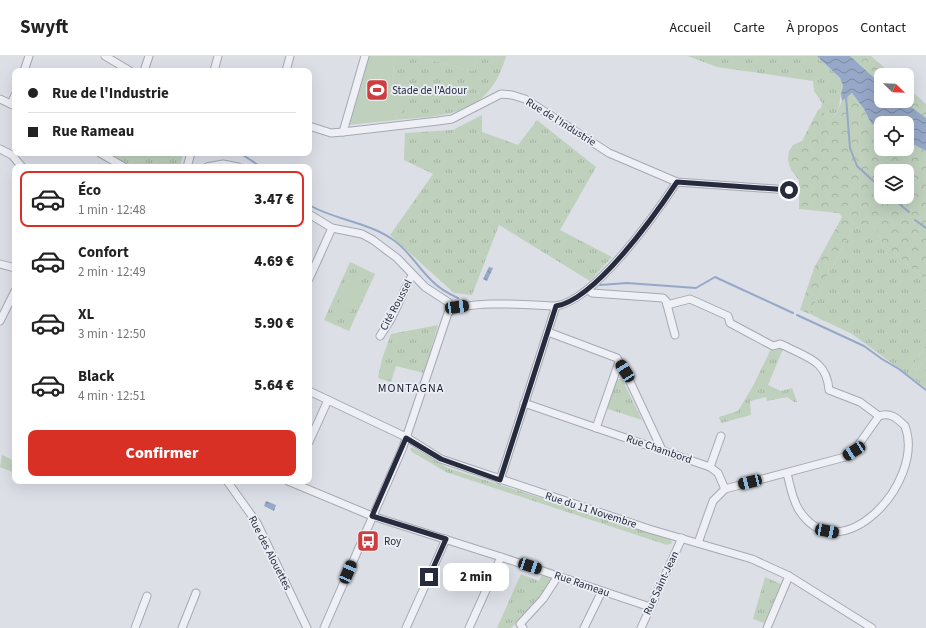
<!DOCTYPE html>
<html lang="fr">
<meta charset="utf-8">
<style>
body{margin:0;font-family:"Source Sans 3",sans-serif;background:#f2f2f2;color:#222;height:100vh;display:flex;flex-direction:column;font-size:15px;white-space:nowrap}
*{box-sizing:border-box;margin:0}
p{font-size:13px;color:#767676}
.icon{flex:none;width:22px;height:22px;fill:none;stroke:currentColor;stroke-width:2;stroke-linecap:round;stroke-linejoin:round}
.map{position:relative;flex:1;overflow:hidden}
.drawer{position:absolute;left:12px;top:108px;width:300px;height:320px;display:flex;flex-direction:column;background:#fff;border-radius:8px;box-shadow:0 4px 16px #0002}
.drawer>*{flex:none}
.banner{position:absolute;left:12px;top:12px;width:300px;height:88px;border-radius:8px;box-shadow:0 4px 16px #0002;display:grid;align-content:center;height:88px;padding:0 16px;background:#fff}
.needle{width:26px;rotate:113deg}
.tools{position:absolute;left:874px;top:12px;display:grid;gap:8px}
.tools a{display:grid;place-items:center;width:40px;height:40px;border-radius:8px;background:#fff;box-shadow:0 4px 16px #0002;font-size:20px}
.end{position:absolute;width:18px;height:18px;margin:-9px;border:5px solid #262b3d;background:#fff;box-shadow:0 0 0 2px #fff}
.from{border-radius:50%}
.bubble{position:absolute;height:28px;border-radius:8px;background:#fff;box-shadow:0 4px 16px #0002;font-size:13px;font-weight:800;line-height:28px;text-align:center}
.car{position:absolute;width:12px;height:24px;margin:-12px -6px;border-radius:5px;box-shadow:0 0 3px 1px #0007;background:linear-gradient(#222 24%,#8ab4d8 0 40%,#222 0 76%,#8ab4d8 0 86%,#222 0)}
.banner b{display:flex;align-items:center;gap:14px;height:38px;font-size:15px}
.banner b+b{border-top:1px solid #e0e0e0}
.banner i{width:10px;height:10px;background:#222}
ul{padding:7px 0 0;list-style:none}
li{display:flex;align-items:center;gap:12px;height:56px;margin:0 8px 6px;padding:0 8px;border:2px solid transparent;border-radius:8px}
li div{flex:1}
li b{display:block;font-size:15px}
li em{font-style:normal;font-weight:800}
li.selected{border-color:#d93025}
li>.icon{width:36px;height:36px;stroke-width:1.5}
.cta{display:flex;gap:8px;margin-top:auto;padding:8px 16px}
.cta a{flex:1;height:46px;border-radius:8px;background:#d93025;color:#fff;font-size:16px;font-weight:800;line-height:46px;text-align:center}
header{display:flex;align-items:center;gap:24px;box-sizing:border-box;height:56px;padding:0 20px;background:#fff;border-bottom:1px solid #e0e0e0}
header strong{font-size:19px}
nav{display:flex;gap:22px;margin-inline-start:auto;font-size:14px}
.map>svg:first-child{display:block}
.grass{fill:url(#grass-tufts)}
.forest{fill:url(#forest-crowns);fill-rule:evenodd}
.park{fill:#bfd0bd}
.water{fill:url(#water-waves)}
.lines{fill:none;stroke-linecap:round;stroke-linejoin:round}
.stream{stroke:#96a8c7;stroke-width:2}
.minor-casing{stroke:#a5a9b3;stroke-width:9}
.minor{stroke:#eff0f5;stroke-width:7}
.route{stroke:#262b3d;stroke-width:5}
.labels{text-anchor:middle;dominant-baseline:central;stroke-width:3.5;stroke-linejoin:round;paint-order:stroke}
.poi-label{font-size:11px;fill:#262b3d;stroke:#ebeef4;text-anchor:start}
.street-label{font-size:11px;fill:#262b3d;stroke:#ebeef4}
.neighbourhood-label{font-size:12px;letter-spacing:1px;fill:#181d2d;stroke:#ebeef4}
</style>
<header>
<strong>Swyft</strong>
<nav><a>Accueil</a><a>Carte</a><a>À propos</a><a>Contact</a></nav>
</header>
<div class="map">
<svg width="926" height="572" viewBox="0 0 926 572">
<defs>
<pattern id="grass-tufts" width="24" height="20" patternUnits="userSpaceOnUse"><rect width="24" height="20" fill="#bfd0bd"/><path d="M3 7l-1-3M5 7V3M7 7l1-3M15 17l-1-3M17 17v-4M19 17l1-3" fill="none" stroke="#a4b3a3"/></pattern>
<pattern id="forest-crowns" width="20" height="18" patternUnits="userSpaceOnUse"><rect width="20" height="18" fill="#bfd0bd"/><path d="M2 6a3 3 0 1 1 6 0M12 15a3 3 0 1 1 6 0" fill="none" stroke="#a4b3a3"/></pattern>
<pattern id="water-waves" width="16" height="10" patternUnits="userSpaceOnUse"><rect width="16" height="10" fill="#96a8c7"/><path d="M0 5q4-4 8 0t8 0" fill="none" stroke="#7a89a3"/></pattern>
</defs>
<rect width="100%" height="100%" fill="#dcdfe6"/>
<!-- grass -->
<g class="grass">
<path d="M394,0H415L473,15L477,0H506C489,60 448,59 396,64L395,57L402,56L401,37H395L393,25Z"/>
<path d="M688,0H817L840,22L843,30C838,45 843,52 830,64L827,62L821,52L822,47L814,35L813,25L717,11Z"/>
<path d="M482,59V76L518,89L537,64L596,111L560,174L612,201L590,225L499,169L472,239L454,237L390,179L433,118L404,104L405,77L453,74Z"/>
<path d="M109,97H183L180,111H133Z"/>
<path d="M864,168H871L879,177L881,186L926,224V289L912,311L917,314L926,302V332L852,278L810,258L821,232L851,175Z"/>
<path d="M350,206L375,218L349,275L324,264Z"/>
<path d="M438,269L424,317L396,310L391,326L378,322L382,303L391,278Z"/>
<path d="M780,291L783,293L768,329L781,335L792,332L797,346H794L787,341L767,345L766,341L750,345L751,359L721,367L719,361L738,355L753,330L771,293L774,295Z"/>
<path d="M618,323H621L624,327L642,364L605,352L614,326Z"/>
<path d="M412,391L448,412L669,483L671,484L672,487L667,489L446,416L412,396L410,393Z"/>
<path d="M521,518L539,525L542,518L552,522C551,536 521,562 511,572H497Z"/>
<path d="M765,521L781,528L764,567L753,563Z"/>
</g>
<!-- forest -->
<g class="forest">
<path d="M850,0H871L893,19H881V28Z"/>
<path d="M907,31L926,48V62L903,45H907Z"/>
<path d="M852,37L864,53L871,67L881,72V93H907V85L926,95V224L881,186L879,177L871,168H864L851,175L821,232L810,258L800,254L814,212L842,161L839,157L799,153V124L791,114L788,104L789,95L793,89L802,85L818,54L821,52L827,62L830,64L836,58L842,45ZM881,115H907V141H881Z"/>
<path d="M926,289V302L917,314L912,311Z"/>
</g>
<!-- park -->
<g class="park">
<path d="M367,0H394L393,25L397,26L395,37L401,36L403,56L395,57L396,64L348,69Z"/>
<path d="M415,0H477L473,15Z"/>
<path d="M348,227L361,233L350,257L337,251Z"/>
<path d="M2,399L15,405V417L0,411Z"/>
</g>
<!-- water -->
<g class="water">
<path d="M817,0H850L881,28V45H903L926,62V95L907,85V67H881V72L871,67L864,53L852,37L842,45L841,38L843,30L840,22Z"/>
<path d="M489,211L493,212L487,225L483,223Z"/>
<path d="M266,445L276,449L274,455L264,450Z"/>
</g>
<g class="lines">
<!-- stream -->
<g class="stream">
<path d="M846,41L850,92L857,110L881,132"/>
<path d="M240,97L261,111"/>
<path d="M891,141L909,156"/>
<path d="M309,149C335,164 367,166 392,183C408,193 418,212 432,225C439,232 449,238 458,242"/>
<path d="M915,164L926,172"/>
<path d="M600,229L627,227L696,232L715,221L793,257"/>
<path d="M797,259L864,290L882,303L899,313L926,334"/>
</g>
<!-- minor casing -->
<g class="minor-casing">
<g id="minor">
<path d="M105,0L130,15"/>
<path d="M24,15L29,0"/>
<path d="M144,15L149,0"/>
<path d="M214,15L218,0"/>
<path d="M286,15L290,0"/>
<path d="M0,43L15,50"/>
<path d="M11,48L15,39"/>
<path d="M309,70L331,77L343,76L438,65L452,63L501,38L512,39L525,43L609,97L677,126L789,134"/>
<path d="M343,76L365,0"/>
<path d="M0,93L12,99L22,111"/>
<path d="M100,97L124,111"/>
<path d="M187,111L191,97"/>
<path d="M207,111L223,108L238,111"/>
<path d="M309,158L332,172L362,178L373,184L397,202L425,231L448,246"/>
<path d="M0,208L15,212"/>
<path d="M309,223L332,172"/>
<path d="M588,234L592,237L663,242L666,245L675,279"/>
<path d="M667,249L690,243L728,260L730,267L773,290L780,288L785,290C808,302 827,305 829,334L860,346L879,360"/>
<path d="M0,265L15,235"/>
<path d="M548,276L617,302L625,315L662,394"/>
<path d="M380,280L391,263L412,219"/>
<path d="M309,335L406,381L441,403L649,473L752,503L789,520L872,572"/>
<path d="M524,347L710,411L718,417L725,433L713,445L698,487"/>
<path d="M596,372L619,306"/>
<path d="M309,386L328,344"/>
<path d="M710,411L721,380"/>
<path d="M500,424L556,250"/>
<path d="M227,425L257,467L307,572"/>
<path d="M288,425L372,460L501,501L650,551"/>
<path d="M725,433L845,401L854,395L879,360C890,356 897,362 905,370C926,426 840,518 799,454C792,443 790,429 787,417"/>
<path d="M135,572L147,540"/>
<path d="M182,572L196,537"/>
<path d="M324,572L403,391L448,257C465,243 532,249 556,250C595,244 655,159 677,126"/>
<path d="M406,572L446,483"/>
<path d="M469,572L501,501"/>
<path d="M523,572L520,568L543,543L558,520"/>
<path d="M584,572L602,535"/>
<path d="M641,572L682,482"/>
<path d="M767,572L789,520"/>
</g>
</g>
<!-- minor -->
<use href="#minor" class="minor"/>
</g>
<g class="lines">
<!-- route -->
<path class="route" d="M429,521L446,483L372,460L406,382L441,403L500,424L556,250C595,244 655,159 677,126L789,134"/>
</g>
<!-- icons -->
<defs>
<g id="stadium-square" transform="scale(1.15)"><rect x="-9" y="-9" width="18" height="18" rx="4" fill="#ce3e41" stroke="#ebeef4"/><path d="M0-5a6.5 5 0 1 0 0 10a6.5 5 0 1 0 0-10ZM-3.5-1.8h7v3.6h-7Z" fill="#fff"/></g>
<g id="bus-square" transform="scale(1.15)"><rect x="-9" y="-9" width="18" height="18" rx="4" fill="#ce3e41" stroke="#ebeef4"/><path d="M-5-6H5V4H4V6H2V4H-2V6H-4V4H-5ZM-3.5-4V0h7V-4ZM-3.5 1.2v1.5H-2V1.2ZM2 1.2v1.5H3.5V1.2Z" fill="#fff"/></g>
</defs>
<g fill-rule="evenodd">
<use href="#stadium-square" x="377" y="34"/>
<use href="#bus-square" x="368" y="485"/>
</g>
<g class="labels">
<!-- poi labels -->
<g class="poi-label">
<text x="392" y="34">Stade de l'Adour</text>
<text x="384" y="485">Roy</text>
</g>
<!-- street labels -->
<g class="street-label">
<text transform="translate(561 66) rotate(32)">Rue de l'Industrie</text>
<text transform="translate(396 249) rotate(-62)">Cité Roussel</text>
<text transform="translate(659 393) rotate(19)">Rue Chambord</text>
<text transform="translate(591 454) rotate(18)">Rue du 11 Novembre</text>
<text transform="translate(270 497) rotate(63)">Rue des Alouettes</text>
<text transform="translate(661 527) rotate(-65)">Rue Saint-Jean</text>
<text transform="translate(582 528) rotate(19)">Rue Rameau</text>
</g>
<!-- neighbourhood labels -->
<g class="neighbourhood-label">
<text x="411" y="332">MONTAGNA</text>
</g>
</g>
</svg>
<div class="tools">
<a><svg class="needle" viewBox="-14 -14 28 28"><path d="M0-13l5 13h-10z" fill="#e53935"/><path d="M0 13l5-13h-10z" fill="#767676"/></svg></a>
<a><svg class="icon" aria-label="locate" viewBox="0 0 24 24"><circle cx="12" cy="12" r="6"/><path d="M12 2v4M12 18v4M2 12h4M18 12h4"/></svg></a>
<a><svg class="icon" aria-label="layers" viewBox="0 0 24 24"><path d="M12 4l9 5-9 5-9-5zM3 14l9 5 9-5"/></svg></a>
</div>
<i class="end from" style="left:789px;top:134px"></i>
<i class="end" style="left:429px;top:521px"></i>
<div class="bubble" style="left:443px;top:507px;width:66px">2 min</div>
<i class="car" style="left:457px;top:251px;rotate:82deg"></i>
<i class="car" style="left:625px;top:315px;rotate:327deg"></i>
<i class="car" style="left:854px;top:395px;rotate:237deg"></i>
<i class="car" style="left:750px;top:426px;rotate:256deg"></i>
<i class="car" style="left:827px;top:475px;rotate:101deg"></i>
<i class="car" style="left:530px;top:510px;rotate:108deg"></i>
<i class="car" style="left:348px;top:516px;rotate:23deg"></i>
<div class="banner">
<b><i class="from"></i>Rue de l'Industrie</b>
<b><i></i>Rue Rameau</b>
</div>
<section class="drawer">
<ul>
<li class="selected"><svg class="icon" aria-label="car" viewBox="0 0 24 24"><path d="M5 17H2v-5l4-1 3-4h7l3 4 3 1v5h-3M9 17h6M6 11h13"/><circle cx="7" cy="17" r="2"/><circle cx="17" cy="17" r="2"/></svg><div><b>Éco</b><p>1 min · 12:48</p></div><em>3.47 €</em></li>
<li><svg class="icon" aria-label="car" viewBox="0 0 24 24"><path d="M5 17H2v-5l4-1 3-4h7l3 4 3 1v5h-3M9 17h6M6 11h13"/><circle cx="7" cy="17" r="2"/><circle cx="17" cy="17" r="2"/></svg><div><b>Confort</b><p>2 min · 12:49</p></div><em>4.69 €</em></li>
<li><svg class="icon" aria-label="car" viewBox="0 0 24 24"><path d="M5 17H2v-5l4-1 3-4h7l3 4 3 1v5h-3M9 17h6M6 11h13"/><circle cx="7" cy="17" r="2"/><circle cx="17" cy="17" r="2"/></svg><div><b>XL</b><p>3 min · 12:50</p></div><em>5.90 €</em></li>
<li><svg class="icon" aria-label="car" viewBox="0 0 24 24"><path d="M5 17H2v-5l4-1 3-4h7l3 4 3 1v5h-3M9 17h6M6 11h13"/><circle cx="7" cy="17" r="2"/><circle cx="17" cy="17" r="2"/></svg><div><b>Black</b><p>4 min · 12:51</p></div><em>5.64 €</em></li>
</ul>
<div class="cta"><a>Confirmer</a></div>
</section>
</div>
